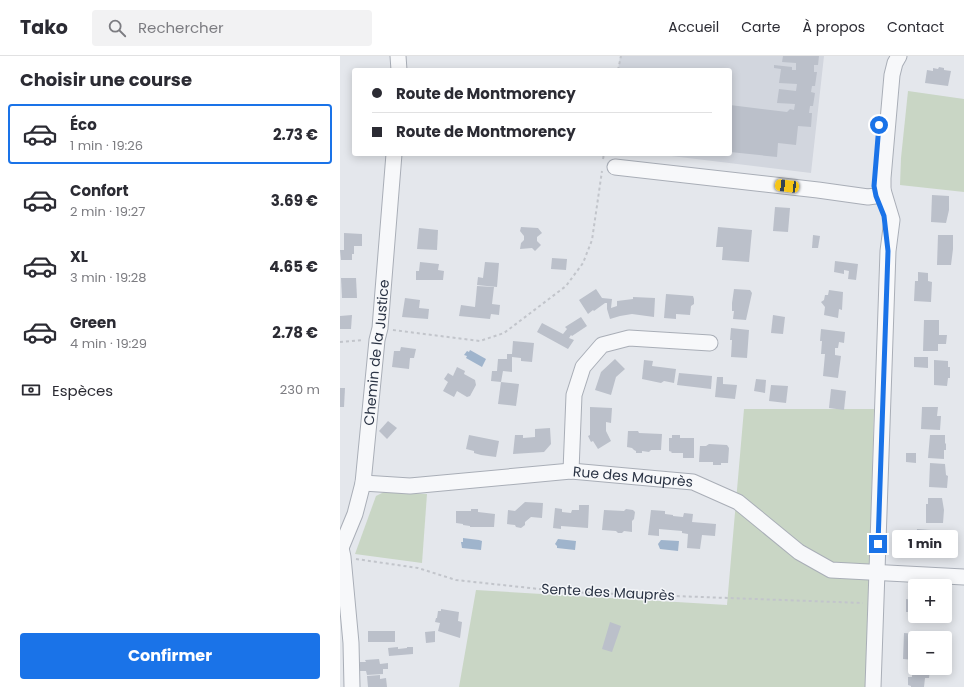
<!DOCTYPE html>
<html lang="fr">
<meta charset="utf-8">
<style>
body{margin:0;font-family:Poppins,sans-serif;background:#f2f2f3;color:#2b2b33;height:100vh;display:flex;flex-direction:column;font-size:15px;white-space:nowrap}
*{box-sizing:border-box;margin:0}
p{font-size:13px;color:#7c7c81}
.icon{flex:none;width:22px;height:22px;fill:none;stroke:currentColor;stroke-width:2;stroke-linecap:round;stroke-linejoin:round}
.map{position:relative;flex:1;overflow:hidden}
.panel{display:flex;flex-direction:column;background:#fff;width:340px}
.panel>*{flex:none}
.hud{position:absolute;left:12px;top:12px;width:380px;height:88px;border-radius:4px;box-shadow:0 2px 10px #0003;display:grid;align-content:center;height:88px;padding:0 20px;background:#fff}
.buttons{position:absolute;left:568px;top:523px;display:grid;gap:8px}
.buttons a{display:grid;place-items:center;width:44px;height:44px;border-radius:4px;background:#fff;box-shadow:0 2px 10px #0003;font-size:20px}
.end{position:absolute;width:18px;height:18px;margin:-9px;border:5px solid #1a73e8;background:#fff;box-shadow:0 0 0 2px #fff}
.from{border-radius:50%}
.bubble{position:absolute;height:28px;border-radius:4px;background:#fff;box-shadow:0 2px 10px #0003;font-size:13px;font-weight:700;line-height:28px;text-align:center}
.car{position:absolute;width:12px;height:24px;margin:-12px -6px;border-radius:5px;box-shadow:0 0 3px 1px #0007;background:linear-gradient(#f5c518 24%,#345 0 40%,#f5c518 0 76%,#345 0 86%,#f5c518 0)}
.hud b{display:flex;align-items:center;gap:14px;height:38px;font-size:15px}
.hud b+b{border-top:1px solid #e1e1e2}
.hud i{width:10px;height:10px;background:#2b2b33}
ul{padding:0;list-style:none}
li{display:flex;align-items:center;gap:12px;height:60px;margin:0 8px 6px;padding:0 12px;border:2px solid transparent;border-radius:4px}
li div{flex:1}
li b{display:block;font-size:15px}
li em{font-style:normal;font-weight:700}
li.active{border-color:#1a73e8}
li>.icon{width:36px;height:36px;stroke-width:1.5}
h2{padding:0 20px;font-size:18px;line-height:48px}
.pay{display:flex;align-items:center;gap:10px;height:44px;padding:0 20px;font-size:15px}
.pay p{margin-inline-start:auto}
.action{display:flex;gap:8px;margin-top:auto;padding:8px 20px}
.action a{flex:1;height:46px;border-radius:4px;background:#1a73e8;color:#fff;font-size:16px;font-weight:700;line-height:46px;text-align:center}
header{display:flex;align-items:center;gap:24px;box-sizing:border-box;height:56px;padding:0 20px;background:#fff;border-bottom:1px solid #e1e1e2}
header strong{font-size:19px}
nav{display:flex;gap:22px;margin-inline-start:auto;font-size:14px}
.search{width:280px;height:36px;background:#f2f2f3;display:flex;align-items:center;gap:10px;box-sizing:border-box;padding:0 14px;border-radius:4px;color:#7c7c81;font-size:15px}
main{display:flex;flex:1;min-height:0}
.map>svg:first-child{display:block}
.built{fill:#d2d6de}
.green{fill:#c9d6c5}
.water{fill:#9fb4cc}
.building{fill:#bbc0ca}
.lines{fill:none;stroke-linecap:round;stroke-linejoin:round}
.minor-casing{stroke:#a9aeb7;stroke-width:17}
.path{stroke:#c2c5cb;stroke-width:2;stroke-dasharray:3 3;stroke-linecap:butt}
.minor{stroke:#f7f8fa;stroke-width:15}
.route{stroke:#1a73e8;stroke-width:5}
.labels{text-anchor:middle;dominant-baseline:central;stroke-width:3;stroke-linejoin:round;paint-order:stroke}
.street-label{font-size:14px;fill:#2b3445;stroke:#f4f6f9}
</style>
<header>
<strong>Tako</strong>
<div class="search"><svg class="icon" aria-label="search" viewBox="0 0 24 24"><circle cx="10" cy="10" r="6"/><path d="M15 15l6 6"/></svg>Rechercher</div>
<nav><a>Accueil</a><a>Carte</a><a>À propos</a><a>Contact</a></nav>
</header>
<main>
<section class="panel">
<h2>Choisir une course</h2>
<ul>
<li class="active"><svg class="icon" aria-label="car" viewBox="0 0 24 24"><path d="M5 17H2v-5l4-1 3-4h7l3 4 3 1v5h-3M9 17h6M6 11h13"/><circle cx="7" cy="17" r="2"/><circle cx="17" cy="17" r="2"/></svg><div><b>Éco</b><p>1 min · 19:26</p></div><em>2.73 €</em></li>
<li><svg class="icon" aria-label="car" viewBox="0 0 24 24"><path d="M5 17H2v-5l4-1 3-4h7l3 4 3 1v5h-3M9 17h6M6 11h13"/><circle cx="7" cy="17" r="2"/><circle cx="17" cy="17" r="2"/></svg><div><b>Confort</b><p>2 min · 19:27</p></div><em>3.69 €</em></li>
<li><svg class="icon" aria-label="car" viewBox="0 0 24 24"><path d="M5 17H2v-5l4-1 3-4h7l3 4 3 1v5h-3M9 17h6M6 11h13"/><circle cx="7" cy="17" r="2"/><circle cx="17" cy="17" r="2"/></svg><div><b>XL</b><p>3 min · 19:28</p></div><em>4.65 €</em></li>
<li><svg class="icon" aria-label="car" viewBox="0 0 24 24"><path d="M5 17H2v-5l4-1 3-4h7l3 4 3 1v5h-3M9 17h6M6 11h13"/><circle cx="7" cy="17" r="2"/><circle cx="17" cy="17" r="2"/></svg><div><b>Green</b><p>4 min · 19:29</p></div><em>2.78 €</em></li>
</ul>
<div class="pay"><svg class="icon" aria-label="cash" viewBox="0 0 24 24"><path d="M3 7h18v10H3z"/><circle cx="12" cy="12" r="2"/></svg>Espèces<p>230 m</p></div>
<div class="action"><a>Confirmer</a></div>
</section>
<div class="map">
<svg width="624" height="631" viewBox="0 0 624 631">
<rect width="100%" height="100%" fill="#e4e7ec"/>
<!-- built -->
<path class="built" d="M280,0H484L471,117L315,98H390V14H278Z"/>
<!-- green -->
<g class="green">
<path d="M568,35L624,43V136L560,129L561,102Z"/>
<path d="M404,353H534L526,631H119L136,534L387,549Z"/>
<path d="M44,436L87,438L82,507L15,498L36,440Z"/>
</g>
<!-- water -->
<g class="water">
<path d="M130,294L146,303L142,311L126,302L127,300L124,299L127,295L129,296Z"/>
<path d="M123,482L139,484L142,485L141,494L122,492L121,486H123Z"/>
<path d="M218,483L236,485L235,494L217,492V490L215,488Z"/>
<path d="M321,484L339,485L338,495L320,493L318,488Z"/>
</g>
<!-- building -->
<g class="building">
<path d="M443,0H479L478,9H474V16H477L475,30H472L471,36L475,37L473,50H470L469,57H472L471,71L458,70L456,89L438,87L437,101L390,96V49L447,56L450,53L454,54L455,48L437,47L439,33L456,35L457,28L439,27L441,13L434,12V9L452,11V14H456V7L442,6Z"/>
<path d="M599,11L604,12V14L611,15L608,30L585,27L587,14L593,15V12L598,13Z"/>
<path d="M592,139L609,140V154L606,167L591,166Z"/>
<path d="M435,151L450,152L448,176L433,175Z"/>
<path d="M181,171L198,172L202,177L197,181V185L201,189L195,195L192,192L180,193L181,187L184,184V180L180,175Z"/>
<path d="M378,171L412,174L409,206L382,204L383,191H376Z"/>
<path d="M79,172L98,174L97,194L77,193Z"/>
<path d="M4,177L22,178V190H14V198H12V204H1L0,194H4Z"/>
<path d="M473,179L480,180L478,192H472Z"/>
<path d="M598,179H613V193L611,209H597Z"/>
<path d="M212,202L227,203L226,214L211,213Z"/>
<path d="M495,205L518,208L516,224L508,223L509,215L504,214V218L494,216Z"/>
<path d="M80,206L99,208L98,214L104,215L103,224H76V215H79Z"/>
<path d="M145,206L159,207L157,231L137,229L138,221L143,222Z"/>
<path d="M578,216L588,217V225L592,226L591,246L574,245L575,225H578Z"/>
<path d="M1,222H16L17,242H2Z"/>
<path d="M137,230L154,231L152,248L160,249L159,259L151,258L150,263L119,260L121,249L135,251Z"/>
<path d="M256,233L262,242L272,243L271,252L277,250V245L293,243V241L315,242L314,261L292,258L280,260L270,263L267,253V247H265L254,255L253,254L248,258L239,244Z"/>
<path d="M394,233L410,234L412,237L406,264L393,263L394,255H392V247Z"/>
<path d="M489,234L503,236L502,254L499,253L498,262L484,259L485,251L481,246L484,244L485,239H488Z"/>
<path d="M326,238L353,240L354,243V248L351,250L350,259L336,258V263L324,262Z"/>
<path d="M65,242L80,244L79,252L89,253L88,263L62,261Z"/>
<path d="M12,259L11,273H0V260Z"/>
<path d="M433,259L445,261L443,278L431,277Z"/>
<path d="M241,261L247,270L232,280L231,279L229,282L234,284L228,293L197,276L202,267L223,278L227,273L225,271Z"/>
<path d="M584,264H599V279H607L606,288H598V295H583Z"/>
<path d="M391,272L409,274L407,302L391,301L392,284H390Z"/>
<path d="M481,273L505,276L504,287L499,286L498,292H495V299L501,300L498,322L483,320L485,298H481L482,285H480Z"/>
<path d="M173,285L194,287L192,306L181,305V302L172,301V316L163,315L161,326L151,325L152,315H157L158,303H167V298H172Z"/>
<path d="M61,291L76,293L74,302H70L69,313L52,311L54,295H60Z"/>
<path d="M574,301H588V312L574,311Z"/>
<path d="M275,303L285,313L276,321L271,339L255,334L261,316Z"/>
<path d="M304,304L313,305L312,310L336,313L334,327L324,325L321,327L302,323Z"/>
<path d="M594,304L608,305V311H610V322H608L607,330L594,329Z"/>
<path d="M117,311L125,315L124,318L135,324L136,329L130,340L127,341L117,335L114,341L103,335L108,326L104,323L108,317L113,320Z"/>
<path d="M339,317L372,320L371,333L337,329Z"/>
<path d="M377,321H383V328L397,329L395,343L375,341Z"/>
<path d="M416,323L426,324L425,337L414,335Z"/>
<path d="M161,326L179,328L176,350L158,348Z"/>
<path d="M431,329L448,330L446,347L429,345Z"/>
<path d="M0,332H5L4,351H0Z"/>
<path d="M491,333L506,335L504,354L489,352Z"/>
<path d="M250,351L272,352L271,367L266,366V375L271,385L258,393L253,385L251,386L248,380L250,379Z"/>
<path d="M582,351H598L597,360H601L600,374L581,373Z"/>
<path d="M48,365L57,372L47,383L39,375Z"/>
<path d="M210,372L211,388L204,396L173,398L175,379H183V382L195,381V373Z"/>
<path d="M288,375H298L299,377L322,378L321,394H311L309,396L302,395V397H296V395L294,394L292,392L287,391Z"/>
<path d="M129,379L159,385L156,401L141,399L134,397V395L126,393Z"/>
<path d="M332,379H340V382H354V402H343V397H331L332,396L329,395V382H332Z"/>
<path d="M590,379H605V387L606,388V394H604V403L588,402Z"/>
<path d="M369,388L387,389L389,392L388,407H381V409H373V406H359L360,390H366Z"/>
<path d="M566,397H576V407L566,406Z"/>
<path d="M590,407L605,408L606,419L608,420L607,432L589,431Z"/>
<path d="M588,442H602L604,454L603,467H586V448H588Z"/>
<path d="M185,446L203,447L202,462L191,461L185,466V469L181,472L176,471L175,469L167,468L168,454L175,455Z"/>
<path d="M239,449H249L248,472L221,470V473L213,472L215,452L222,453V456L231,457L232,454H239Z"/>
<path d="M131,453H138V456L155,458L154,471H130V470L123,469V468L116,467V455H131Z"/>
<path d="M286,453L293,454L295,456L294,463L292,465V476L284,475L282,477H278L276,475L262,474L264,454L284,455Z"/>
<path d="M311,454L325,455V458L333,459V460L343,461L344,457L353,458L352,466L376,468L375,480L362,479L360,493L347,492L348,478L342,477V475L319,473V480L308,479Z"/>
<path d="M577,473L591,474V479L595,480V490H592V498L576,497Z"/>
<path d="M573,540H575V556H566V543L573,544Z"/>
<path d="M101,553L119,556L118,565L122,566L120,582L98,575L100,567L95,566L96,562H97L98,555H101Z"/>
<path d="M270,566L281,570L272,596L262,593Z"/>
<rect x="28" y="575" width="27" height="11"/>
<path d="M95,575V586L86,587L85,576Z"/>
<path d="M564,577L580,578V582H575V604L563,603Z"/>
<path d="M58,591V593L67,592V591H73V598L49,600L48,592Z"/>
<path d="M39,603L40,608L48,607V613H43V618L27,619L26,615H20V606H26L25,604Z"/>
<path d="M572,612L590,613L589,622H585L584,631H571V630L568,629V621H572Z"/>
<path d="M40,619V623L46,622L47,631H28L27,620Z"/>
</g>
<g class="lines">
<!-- minor casing -->
<g class="minor-casing">
<g id="minor">
<path d="M58,0L59,14"/>
<path d="M275,111L478,134L528,141L535,140L543,134"/>
<path d="M231,415L234,339L243,311L262,289L289,282L370,287"/>
<path id="s1" d="M23,427L70,430L231,415L353,426L398,446L459,496L491,514L624,521"/>
<path id="s2" d="M1,492L15,458L23,427L37,284L40,272L54,98"/>
<path d="M1,492L3,501L11,587L12,631"/>
<path d="M533,631L548,195L552,164L543,134V122L552,19L555,7L559,0"/>
</g>
</g>
<!-- path -->
<g class="path">
<path d="M278,14L281,0"/>
<path d="M263,103L264,98"/>
<path d="M53,274L140,285L164,277L226,230L243,207L252,184L262,115"/>
<path d="M0,286L23,284"/>
<path d="M16,503L78,512L116,524L227,536L523,547"/>
</g>
<!-- minor -->
<use href="#minor" class="minor"/>
</g>
<g class="lines">
<!-- route -->
<path class="route" d="M538,488L548,195L544,160L536,140L534,130L539,69"/>
</g>
<g class="labels">
<!-- street labels -->
<g class="street-label">
<text stroke="none"><textPath href="#s2" startOffset="200">Chemin de la Justice</textPath></text>
<text stroke="none"><textPath href="#s1" startOffset="271">Rue des Mauprès</textPath></text>
<text transform="translate(268 536) rotate(3)">Sente des Mauprès</text>
</g>
</g>
</svg>
<div class="buttons">
<a>+</a>
<a>−</a>
</div>
<i class="end from" style="left:539px;top:69px"></i>
<i class="end" style="left:538px;top:488px"></i>
<div class="bubble" style="left:552px;top:474px;width:66px">1 min</div>
<i class="car" style="left:447px;top:130px;rotate:277deg"></i>
<div class="hud">
<b><i class="from"></i>Route de Montmorency</b>
<b><i></i>Route de Montmorency</b>
</div>
</div>
</main>
